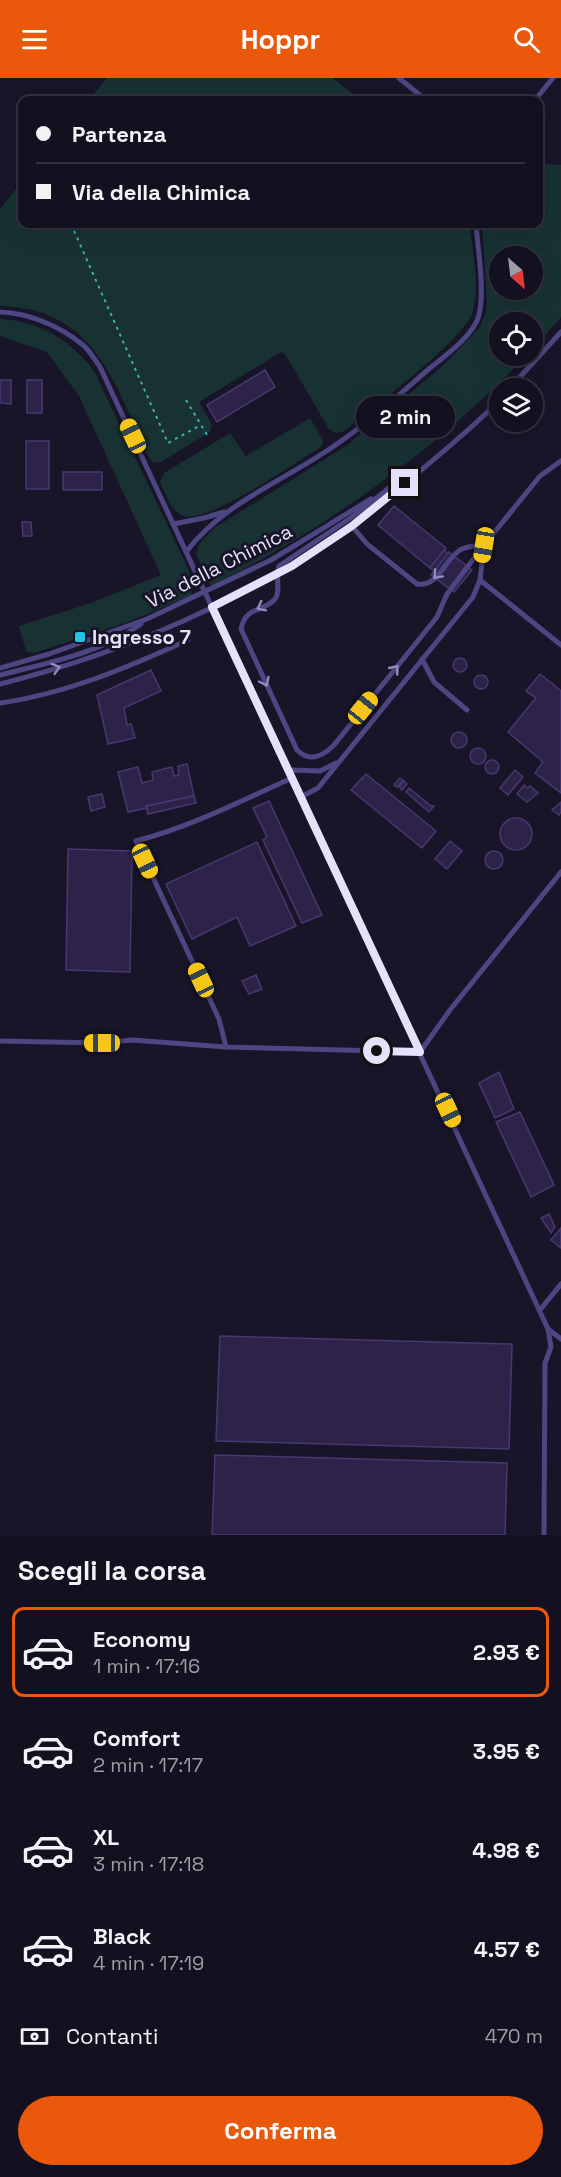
<!DOCTYPE html>
<html lang="it">
<meta charset="utf-8">
<style>
body{margin:0;font-family:"Space Grotesk",sans-serif;background:#201e2c;color:#f1f3f6;height:100vh;display:flex;flex-direction:column;font-size:22px;white-space:nowrap}
*{box-sizing:border-box;margin:0}
p{font-size:20px;color:#9d9da4}
.icon{flex:none;width:33px;height:33px;fill:none;stroke:currentColor;stroke-width:2;stroke-linecap:round;stroke-linejoin:round}
.map{position:relative;height:1457px;overflow:hidden}
.side{display:flex;flex-direction:column;background:#13101f;flex:1}
.side>*{flex:none}
.guide{position:absolute;left:18px;top:18px;width:525px;height:132px;border-radius:12px;box-shadow:0 6px 24px #0002,0 0 0 2px #32303d;display:grid;align-content:center;height:132px;padding:0 18px;background:#13101f}
.needle{width:39px;rotate:152deg}
.fabs{position:absolute;left:489px;top:168px;display:grid;gap:12px}
.fabs a{display:grid;place-items:center;width:54px;height:54px;border-radius:50%;background:#13101f;box-shadow:0 6px 24px #0002,0 0 0 2px #32303d;font-size:30px}
.end{position:absolute;width:27px;height:27px;margin:-14px;border:8px solid #e6e1fb;background:#111;box-shadow:0 0 0 3px #111}
.from{border-radius:50%}
.bubble{position:absolute;height:42px;border-radius:21px;background:#13101f;box-shadow:0 6px 24px #0002,0 0 0 2px #32303d;font-size:20px;font-weight:700;line-height:42px;text-align:center}
.car{position:absolute;width:18px;height:36px;margin:-18px -9px;border-radius:8px;box-shadow:0 0 4px 2px #0007;background:linear-gradient(#f5c518 24%,#345 0 40%,#f5c518 0 76%,#345 0 86%,#f5c518 0)}
.guide b{display:flex;align-items:center;gap:21px;height:57px;font-size:22px}
.guide b+b{border-top:2px solid #32303d}
.guide i{width:15px;height:15px;background:#f1f3f6}
ul{padding:0;list-style:none}
li{display:flex;align-items:center;gap:18px;height:90px;margin:0 12px 9px;padding:0 6px;border:3px solid transparent;border-radius:12px}
li div{flex:1}
li b{display:block;font-size:22px}
li em{font-style:normal;font-weight:700}
li.current{border-color:#ea580c}
li>.icon{width:54px;height:54px;stroke-width:1.5}
h2{padding:0 18px;font-size:27px;line-height:72px}
.pay{display:flex;align-items:center;gap:15px;height:66px;padding:0 18px;font-size:22px}
.pay p{margin-inline-start:auto}
.action{display:flex;gap:12px;margin-top:auto;padding:12px 18px}
.action a{flex:1;height:69px;border-radius:36px;background:#ea580c;color:#fff;font-size:24px;font-weight:700;line-height:69px;text-align:center}
header{display:flex;justify-content:space-between;align-items:center;height:78px;padding:0 18px;background:#ea580c;color:#fff;font-size:27px;font-weight:700}
.map>svg:first-child{display:block}
.green{fill:#183233;fill-rule:evenodd}
.building{fill:#2d2348;stroke:#473871;stroke-width:1.5}
.lines{fill:none;stroke-linecap:round;stroke-linejoin:round}
.path{stroke:#41aeaf;stroke-width:2;stroke-dasharray:3 4.5;stroke-linecap:butt}
.service{stroke:#4c4682;stroke-width:5}
.oneway{stroke:#918cb8}
.route{stroke:#e6e1fb;stroke-width:8}
.poi-dot{fill:#25c4e3;stroke:#191529;stroke-width:2}
.labels{text-anchor:middle;dominant-baseline:central;stroke-width:6;stroke-linejoin:round;paint-order:stroke}
.street-label{font-size:20px;fill:#e6e1fb;stroke:#191529}
.poi-label{font-size:20px;font-weight:bold;fill:#e6e1fb;stroke:#191529;text-anchor:start}
</style>
<header><svg class="icon" aria-label="menu" viewBox="0 0 24 24"><path d="M4 6h16M4 12h16M4 18h16"/></svg>Hoppr<svg class="icon" aria-label="search" viewBox="0 0 24 24"><circle cx="10" cy="10" r="6"/><path d="M15 15l6 6"/></svg></header>
<div class="map">
<svg width="561" height="1457" viewBox="0 0 561 1457">
<rect width="100%" height="100%" fill="#191529"/>
<!-- green -->
<g class="green">
<path d="M107,0H333L360,22H89Z"/>
<path d="M539,82L546,86L561,87V239L533,271L532,244H500V278H526C434,373 329,449 211,508L196,476L200,465L214,450L346,368L445,286L480,249L485,237L487,225L482,146H538ZM500,178H532V212H500Z"/>
<path d="M22,104V146H470C472,173 480,206 473,233C465,262 370,331 343,354L335,355L329,351L285,276L281,274L199,324L212,347L210,354L161,384H153C143,373 137,353 131,339C103,276 76,230 0,228V131Z"/>
<path d="M0,241C40,243 70,262 94,293L184,482L193,502L187,505L192,517L128,544L34,575L26,573L19,548L88,526L161,497L79,318L47,274L0,258Z"/>
<path d="M310,340L323,362L321,369L316,372C293,386 207,446 184,438C170,433 166,416 160,404L164,395L230,355L246,378Z"/>
</g>
<!-- building -->
<g class="building">
<path d="M265,292L275,309L217,344L207,327Z"/>
<path d="M0,302H11V326L0,325Z"/>
<rect x="27" y="302" width="15" height="33"/>
<rect x="26" y="363" width="23" height="48"/>
<rect x="63" y="394" width="39" height="18"/>
<path d="M394,428L446,470L430,490L378,447Z"/>
<path d="M22,444H31L32,458H23Z"/>
<path d="M444,472L448,476L434,493L430,490Z"/>
<path d="M449,474L472,492L454,514L431,497Z"/>
<circle cx="460" cy="587" r="7"/>
<path d="M151,592L161,613L124,630L127,647L131,646L135,660L108,666L97,617Z"/>
<path d="M540,596L561,613V715L535,695L543,684L508,654L536,620L526,613Z"/>
<circle cx="481" cy="604" r="7"/>
<circle cx="459" cy="662" r="8"/>
<circle cx="478" cy="678" r="8"/>
<circle cx="492" cy="689" r="7"/>
<path d="M187,686L194,718L146,728L147,730L128,734L118,694L138,689L142,705L153,702L152,694L172,689L174,698L179,697L178,688Z"/>
<path d="M515,692L523,699L508,717L500,710Z"/>
<path d="M366,696L436,753L422,770L351,712Z"/>
<path d="M400,700L403,702L397,709L394,707Z"/>
<path d="M404,703L407,706L402,712L399,709Z"/>
<path d="M524,707L528,710L530,708L538,715L527,724L517,716Z"/>
<path d="M409,710L431,728H434L429,734L406,714Z"/>
<path d="M102,716L105,729L91,733L88,719Z"/>
<path d="M194,718L196,725L148,736L146,728Z"/>
<path d="M269,723L322,837L302,845L263,762L267,759L253,730Z"/>
<path d="M561,724V734L559,737L552,732Z"/>
<circle cx="516" cy="756" r="16"/>
<path d="M450,763L462,773L447,791L435,781Z"/>
<path d="M257,764L296,848L250,868L237,839L192,861L166,806Z"/>
<path d="M68,771L132,773L130,894L66,892Z"/>
<circle cx="494" cy="782" r="9"/>
<path d="M256,897L262,911L249,916L242,903Z"/>
<path d="M499,994L514,1031L495,1040L479,1005Z"/>
<path d="M520,1034L554,1107L531,1119L496,1044Z"/>
<path d="M549,1136L555,1149L551,1155L541,1140Z"/>
<path d="M561,1150V1170L551,1162Z"/>
<path d="M220,1258L512,1266L509,1371L216,1363Z"/>
<path d="M215,1377L507,1385L505,1457H212Z"/>
</g>
<g class="lines">
<!-- path -->
<g class="path">
<path d="M71,146L168,365L201,347"/>
<path d="M186,322L209,360"/>
</g>
<!-- service -->
<g class="service">
<path d="M399,0L426,22"/>
<path d="M535,22L553,0"/>
<path d="M0,234C29,235 60,248 83,267C90,273 95,282 100,289L548,1251L561,1261"/>
<path d="M510,310L561,254"/>
<path d="M388,411L352,439L279,488C275,498 281,514 275,521C263,535 246,527 241,551L297,672C310,685 323,678 334,667L437,539L447,516L484,467"/>
<path d="M386,412L414,394"/>
<path d="M173,446L204,440L224,434"/>
<path d="M352,448L367,466L417,506C439,509 444,482 460,472C467,468 476,468 484,467"/>
<path d="M186,474C224,424 284,403 334,368C368,345 399,317 430,290C445,278 475,256 479,237C485,210 478,173 476,146"/>
<path d="M480,502L561,567"/>
<path d="M422,581L434,604L467,632"/>
<path d="M0,590L49,576L147,541L271,482L371,421"/>
<path d="M0,597C48,585 101,575 141,546"/>
<path d="M0,606C124,575 246,522 351,449C373,433 393,415 414,398C443,374 473,349 500,322"/>
<path d="M0,625C65,616 129,589 188,562"/>
<path d="M289,692L320,693L336,685"/>
<path d="M301,719L318,710L473,519L480,502L484,467L540,398L561,383"/>
<path d="M0,963L102,965L132,962L226,969L420,974L450,932L561,794"/>
<path d="M226,969L219,941L136,763C190,749 241,723 292,700"/>
<path d="M540,1232L561,1206"/>
<path d="M544,1457L545,1285L551,1269L548,1251"/>
</g>
</g>
<!-- one-way arrows -->
<defs><path id="oneway-chevron" d="M-2-3.5L2.5 0L-2 3.5" fill="none" stroke-width="1.6" stroke-linecap="round" stroke-linejoin="round" transform="scale(1.5)"/></defs>
<g class="oneway">
<use href="#oneway-chevron" transform="translate(437 497) rotate(133)"/>
<use href="#oneway-chevron" transform="translate(261 529) rotate(153)"/>
<use href="#oneway-chevron" transform="translate(56 590) rotate(-17)"/>
<use href="#oneway-chevron" transform="translate(395 591) rotate(-51)"/>
<use href="#oneway-chevron" transform="translate(265 604) rotate(65)"/>
</g>
<g class="lines">
<!-- route -->
<path class="route" d="M377,973L420,974L212,529L292,488L352,448L405,405"/>
</g>
<!-- markers -->
<rect class="poi-dot" x="74" y="553" width="12" height="12" rx="3"/>
<g class="labels">
<!-- street labels -->
<g class="street-label">
<text transform="translate(219 488) rotate(-27)">Via della Chimica</text>
</g>
<!-- poi labels -->
<g class="poi-label">
<text x="92" y="559">Ingresso 7</text>
</g>
</g>
</svg>
<div class="fabs">
<a><svg class="needle" viewBox="-14 -14 28 28"><path d="M0-13l5 13h-10z" fill="#e53935"/><path d="M0 13l5-13h-10z" fill="#9d9da4"/></svg></a>
<a><svg class="icon" aria-label="locate" viewBox="0 0 24 24"><circle cx="12" cy="12" r="6"/><path d="M12 2v4M12 18v4M2 12h4M18 12h4"/></svg></a>
<a><svg class="icon" aria-label="layers" viewBox="0 0 24 24"><path d="M12 4l9 5-9 5-9-5zM3 14l9 5 9-5"/></svg></a>
</div>
<i class="end from" style="left:377px;top:973px"></i>
<i class="end" style="left:405px;top:405px"></i>
<div class="bubble" style="left:356px;top:318px;width:99px">2 min</div>
<i class="car" style="left:133px;top:358px;rotate:335deg"></i>
<i class="car" style="left:484px;top:467px;rotate:189deg"></i>
<i class="car" style="left:363px;top:630px;rotate:39deg"></i>
<i class="car" style="left:145px;top:783px;rotate:155deg"></i>
<i class="car" style="left:201px;top:902px;rotate:335deg"></i>
<i class="car" style="left:102px;top:965px;rotate:270deg"></i>
<i class="car" style="left:448px;top:1032px;rotate:155deg"></i>
<div class="guide">
<b><i class="from"></i>Partenza</b>
<b><i></i>Via della Chimica</b>
</div>
</div>
<section class="side">
<h2>Scegli la corsa</h2>
<ul>
<li class="current"><svg class="icon" aria-label="car" viewBox="0 0 24 24"><path d="M5 17H2v-5l4-1 3-4h7l3 4 3 1v5h-3M9 17h6M6 11h13"/><circle cx="7" cy="17" r="2"/><circle cx="17" cy="17" r="2"/></svg><div><b>Economy</b><p>1 min · 17:16</p></div><em>2.93 €</em></li>
<li><svg class="icon" aria-label="car" viewBox="0 0 24 24"><path d="M5 17H2v-5l4-1 3-4h7l3 4 3 1v5h-3M9 17h6M6 11h13"/><circle cx="7" cy="17" r="2"/><circle cx="17" cy="17" r="2"/></svg><div><b>Comfort</b><p>2 min · 17:17</p></div><em>3.95 €</em></li>
<li><svg class="icon" aria-label="car" viewBox="0 0 24 24"><path d="M5 17H2v-5l4-1 3-4h7l3 4 3 1v5h-3M9 17h6M6 11h13"/><circle cx="7" cy="17" r="2"/><circle cx="17" cy="17" r="2"/></svg><div><b>XL</b><p>3 min · 17:18</p></div><em>4.98 €</em></li>
<li><svg class="icon" aria-label="car" viewBox="0 0 24 24"><path d="M5 17H2v-5l4-1 3-4h7l3 4 3 1v5h-3M9 17h6M6 11h13"/><circle cx="7" cy="17" r="2"/><circle cx="17" cy="17" r="2"/></svg><div><b>Black</b><p>4 min · 17:19</p></div><em>4.57 €</em></li>
</ul>
<div class="pay"><svg class="icon" aria-label="cash" viewBox="0 0 24 24"><path d="M3 7h18v10H3z"/><circle cx="12" cy="12" r="2"/></svg>Contanti<p>470 m</p></div>
<div class="action"><a>Conferma</a></div>
</section>
